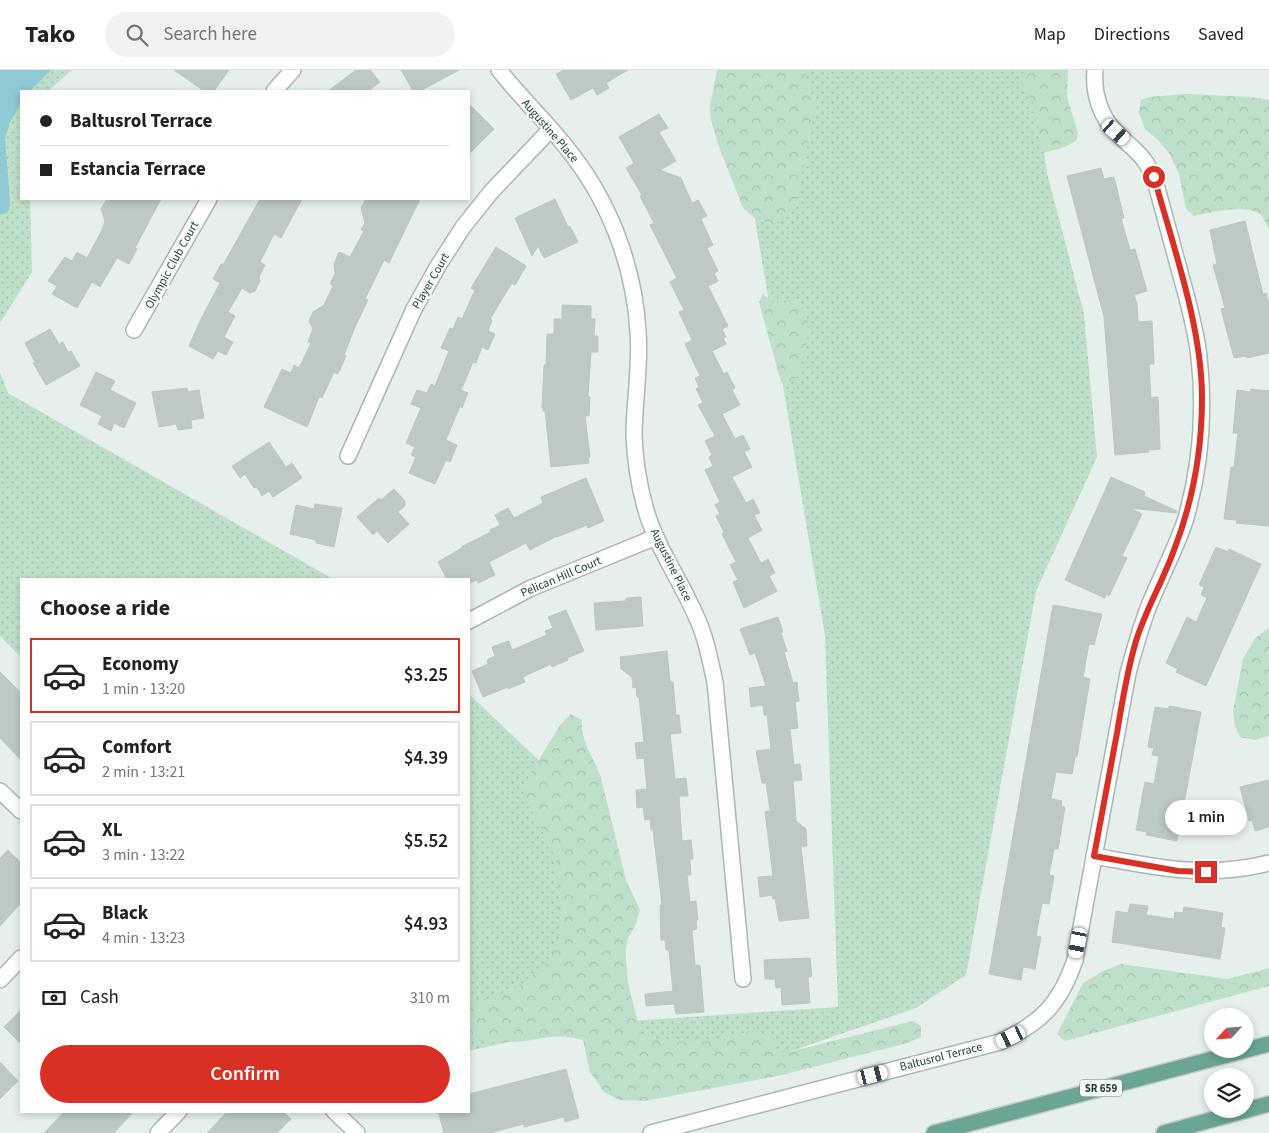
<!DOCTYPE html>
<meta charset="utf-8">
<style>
body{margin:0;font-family:"Source Sans 3",sans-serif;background:#f2f2f2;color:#222;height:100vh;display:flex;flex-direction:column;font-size:19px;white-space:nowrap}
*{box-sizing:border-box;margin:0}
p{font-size:16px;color:#767676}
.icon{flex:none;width:28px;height:28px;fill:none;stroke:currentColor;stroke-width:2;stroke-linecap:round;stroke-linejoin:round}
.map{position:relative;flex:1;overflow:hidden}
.details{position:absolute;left:20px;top:508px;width:450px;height:535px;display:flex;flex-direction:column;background:#fff;border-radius:0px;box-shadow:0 2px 8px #0003}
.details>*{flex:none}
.banner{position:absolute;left:20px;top:20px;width:450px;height:110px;border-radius:0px;box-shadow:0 2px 8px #0003;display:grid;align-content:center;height:110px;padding:0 20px;background:#fff}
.needle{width:32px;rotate:244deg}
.controls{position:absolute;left:1204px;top:938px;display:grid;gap:10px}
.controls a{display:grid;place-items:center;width:50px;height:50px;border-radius:50%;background:#fff;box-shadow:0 2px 8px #0003;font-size:25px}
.end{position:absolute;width:22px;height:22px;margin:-11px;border:6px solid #d93025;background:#fff;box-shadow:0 0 0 2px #fff}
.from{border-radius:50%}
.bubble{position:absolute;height:35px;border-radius:18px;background:#fff;box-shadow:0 2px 8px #0003;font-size:16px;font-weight:600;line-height:35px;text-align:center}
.car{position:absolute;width:15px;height:30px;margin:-15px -8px;border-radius:6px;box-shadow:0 0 4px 1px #0007;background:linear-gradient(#fff 24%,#345 0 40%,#fff 0 76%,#345 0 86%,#fff 0)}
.banner b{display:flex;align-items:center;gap:18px;height:48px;font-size:19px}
.banner b+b{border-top:1px solid #e0e0e0}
.banner i{width:12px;height:12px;background:#222}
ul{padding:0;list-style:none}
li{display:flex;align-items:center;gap:15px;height:75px;margin:0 10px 8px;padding:0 10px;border:2px solid #e0e0e0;border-radius:0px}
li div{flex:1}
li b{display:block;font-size:19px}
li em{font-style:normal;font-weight:600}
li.current{border-color:#d93025}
li>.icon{width:45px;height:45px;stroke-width:1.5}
h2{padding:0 20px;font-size:22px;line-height:60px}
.pay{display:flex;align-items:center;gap:12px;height:55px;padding:0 20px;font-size:19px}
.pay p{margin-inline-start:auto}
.button{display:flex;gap:10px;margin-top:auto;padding:10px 20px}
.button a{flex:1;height:58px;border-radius:30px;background:#d93025;color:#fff;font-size:20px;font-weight:600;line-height:58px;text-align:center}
header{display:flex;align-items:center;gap:30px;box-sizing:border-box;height:70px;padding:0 25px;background:#fff;border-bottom:1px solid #e0e0e0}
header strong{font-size:24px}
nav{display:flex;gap:28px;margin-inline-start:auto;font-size:18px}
.search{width:350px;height:45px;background:#f2f2f2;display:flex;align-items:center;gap:12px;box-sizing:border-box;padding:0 18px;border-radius:28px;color:#767676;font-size:19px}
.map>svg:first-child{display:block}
.grass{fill:url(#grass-dots)}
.forest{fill:url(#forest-crowns)}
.water{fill:#8ec9d4}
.building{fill:#bbcac4;stroke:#b8c9c2}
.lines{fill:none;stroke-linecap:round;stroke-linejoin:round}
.minor-casing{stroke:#a8b8b2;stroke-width:18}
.major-casing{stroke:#c2cac8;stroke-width:18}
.minor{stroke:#fff;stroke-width:15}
.major{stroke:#6aa596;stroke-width:15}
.route{stroke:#d93025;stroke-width:6}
.labels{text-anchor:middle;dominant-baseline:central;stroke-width:4.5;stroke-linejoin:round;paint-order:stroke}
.shield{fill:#f7fbf9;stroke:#637a73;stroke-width:1}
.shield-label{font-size:11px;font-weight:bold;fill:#24423a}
.street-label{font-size:12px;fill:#24423a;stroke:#f7fbf9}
</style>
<header>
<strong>Tako</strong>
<div class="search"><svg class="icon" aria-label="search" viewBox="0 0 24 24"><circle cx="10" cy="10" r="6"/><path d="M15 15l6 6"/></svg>Search here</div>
<nav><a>Map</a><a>Directions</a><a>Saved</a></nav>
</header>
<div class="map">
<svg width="1269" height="1063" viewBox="0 0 1269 1063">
<defs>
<pattern id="grass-dots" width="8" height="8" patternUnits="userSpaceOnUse" patternTransform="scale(1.25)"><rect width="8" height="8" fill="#bfe0c8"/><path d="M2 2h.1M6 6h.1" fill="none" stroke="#a4c1ad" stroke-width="1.8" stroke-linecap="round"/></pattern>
<pattern id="forest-crowns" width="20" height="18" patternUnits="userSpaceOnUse" patternTransform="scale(1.25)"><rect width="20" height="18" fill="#bfe0c8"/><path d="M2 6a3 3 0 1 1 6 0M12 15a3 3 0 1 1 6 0" fill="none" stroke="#a4c1ad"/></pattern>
</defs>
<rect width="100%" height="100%" fill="#e6efeb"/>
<!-- grass -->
<g class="grass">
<path d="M0,0H72L48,21H21V129H30L32,202L0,253Z"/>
<path d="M730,0H1033L1047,103L1084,244L1097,387L1036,521L966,905L916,938L725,1004L563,959L469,981V624L610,758L621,813L630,951L838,937L825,566Z"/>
<path d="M0,302L8,323L333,509H21V587L0,566Z"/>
</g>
<!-- forest -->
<g class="forest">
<path d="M717,0H804L808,15L813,26L814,43L800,112L793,139L783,150L771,153L758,151L743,138L718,74L711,50L710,36Z"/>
<path d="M1023,0H1068L1067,27L1078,63L1076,71L1062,78L1042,83L1038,76V51L1034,34L1022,13Z"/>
<path d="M1185,24L1252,27L1269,30V159C1266,154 1263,145 1258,143C1242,134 1210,143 1194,146L1186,139L1179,104L1169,83L1158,70L1145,59L1139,43L1141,30L1150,27Z"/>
<path d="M763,224L774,233L791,229L801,237L807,250L808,265L798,305L790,313H782L779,305L759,232Z"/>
<path d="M1269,558V666L1255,670L1240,667L1235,656L1233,641L1243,589L1255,568Z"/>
<path d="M571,644L582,650C581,675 594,686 601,708L626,810L640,840L635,856L627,870L624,897L641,965C660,971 686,974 706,971C723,968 760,954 773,969C775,972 776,977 778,980L785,983L913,951L921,956V967L907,973L782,1005L645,1031L619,1030L604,1022L590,1002L583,970C553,961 538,972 509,972C496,973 482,971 469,970V927L474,929H488L524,913L548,892L561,868L556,789L528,732L524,715L560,655Z"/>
<path d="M1121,894L1228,909L1269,898V916L1065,971L1057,964L1083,913L1103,901Z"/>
</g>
<!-- water -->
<path class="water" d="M0,0H51L30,21H21V34L10,52L5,68L10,134L8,142L0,145Z"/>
<!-- building -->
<g class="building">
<path d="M174,0H229L214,21H204Z"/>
<path d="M356,0H370L380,12L368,21H328Z"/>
<path d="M401,0H459L420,21H413Z"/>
<path d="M564,0H628L606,13L609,18L597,25L593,18L571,30L556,4Z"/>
<path d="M469,34L494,59L469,84Z"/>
<path d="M659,44L668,58L659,62L676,91L660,100L681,108L692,133L698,130L707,146L701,149L713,175L707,178L718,201L714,203L718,211L708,216L728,256L722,259L726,267L723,268L726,274L712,281L724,304L727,302L735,318L732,320L740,335L722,344L735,369L743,365L750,379L744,382L752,397L732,407L746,433L753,429L760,443L754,445L762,460L748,468L761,493L768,489L775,503L769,506L777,521L744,538L733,512L738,510L730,495L736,492L722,464L724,462L716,446L720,444L715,435L720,432L705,400L713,396L709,387L712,385L705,371L715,366L698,335L703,332L696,319L699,317L695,308L700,306L685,274L692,270L679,242L684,240L670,212L677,208L650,155L654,153L640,126L642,125L626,98L634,93L619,67Z"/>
<path d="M1101,98L1104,109L1114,107L1124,148H1121L1130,180L1135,179L1147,221L1134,225L1137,234L1138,252L1152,251L1154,294H1149L1151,328L1158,327L1160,379L1149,380V382L1115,385L1104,247L1067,106Z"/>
<path d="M107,129H161L135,178L137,179L129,194L117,188L100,217L92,212L77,238L52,224L57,216L48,211L65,187L72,191L77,182L87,188L102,160L105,151L101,139Z"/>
<path d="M260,129H302L281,168L274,164L260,192L265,195L259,207L260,211L255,221L250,223L242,218L228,242L235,246L224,267L233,272L226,285L218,281L213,289L189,276L201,249L220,213L213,209L221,194L223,195Z"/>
<path d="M366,129H420L389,193L384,190L365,229L368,230L355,257L344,285L346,286L338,304L334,302L322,328L319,327L307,357L264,337L282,299L291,303L294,295L299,298L311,273L308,272L313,259L309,251L313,242L324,235L333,216L330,214L335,204L334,194L339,182L350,187L364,161L361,160L365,153L361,138Z"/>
<path d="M555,129L568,157L570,156L578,172L544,188L538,176L532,186L515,148Z"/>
<path d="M1245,151L1263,224L1266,223L1269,234V283L1247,288L1246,286L1234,288L1221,239L1225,238L1213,195L1217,194L1210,160Z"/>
<path d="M496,177L526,196L515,215L512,213L490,249L492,250L488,261L495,264L488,280L482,277L476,293L473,292L461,320L468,323L462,338L460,336L446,370L457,375L450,392L446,390L435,414L409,403L416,387L411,385L415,377L406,373L421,338L411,334L417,320L427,323L431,314L435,316L449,281L441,278L450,258L453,259L458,247L462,249L475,220L471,218Z"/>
<path d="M562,235L591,236V249H595L594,266H598V282H591L588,327H590L589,346H585L590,387H588L589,393L551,397L545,341H543V338H542L544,295H546L547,264H554V249H562Z"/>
<path d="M50,259L59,274L63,272L68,282L71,281L80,296L46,315L33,293L35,292L25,273Z"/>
<path d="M96,302L115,311L110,320L136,333L124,358L114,353L111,361L98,354L102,346L80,335Z"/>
<path d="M187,318L188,322L199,320L204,348L191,350L192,358L178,360L176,354L159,357L152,322Z"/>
<path d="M1251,319L1269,321V456L1236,453L1237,450L1224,449L1231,397H1234L1238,363H1233L1237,320L1250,322Z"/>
<path d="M269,372L286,397L292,393L302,408L273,427L269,421L262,426L257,417L254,418L245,404L240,408L232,396Z"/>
<path d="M1111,407L1145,422L1144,426L1177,441L1176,443L1130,438L1142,444L1122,486L1127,488L1109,526L1106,524L1105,528L1065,510Z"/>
<path d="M586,408L604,451L588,458L587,455L557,467V466L530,480L526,473L489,492L495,505L478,513L477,510L470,513L469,509H447L438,492L462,478L461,477L491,462L490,460L500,455L495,445L508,438L514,448L543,433L541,427Z"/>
<path d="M394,419L405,431V436L398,442L409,454L388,473L377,461L373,465L357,447L379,428L381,430Z"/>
<path d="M315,434L342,438L334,477L316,473V470L290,464L296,435L314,439Z"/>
<path d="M1216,477L1228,482L1229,479L1261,494L1206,616L1176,602L1178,599L1166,593L1187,547L1196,552L1207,528L1201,525L1204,517L1199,515Z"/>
<path d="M641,527L643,556L596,560L594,533L626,531V528Z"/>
<path d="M1053,535L1102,544L1094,575L1089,574L1083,607L1090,609L1077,687H1075L1072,704L1056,702L1051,729L1062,731L1061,736L1065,737L1058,779H1054L1049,805L1054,806L1049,834L1042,833L1036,866L1041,867L1035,899L1023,897L1021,910L989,904Z"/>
<path d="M566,540L584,581L567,588L568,590L552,597L551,594L523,607L525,612L508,619V617L483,627L472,601L488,594L487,590L495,586L492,577L509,571L512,580L547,565L545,561L553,558L548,547Z"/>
<path d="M778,547L783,562L781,563L787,581L784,582L793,613L797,612L799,631L795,632L798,658L790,659L794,695L800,694L802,710L793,711L794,722L796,751L806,759L807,776L801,777L809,848L779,851L775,828L773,829L772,825L760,827L758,807L773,806L765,742L770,741L766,713H762L756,681L771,679L767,645H764L763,635L751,637L749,618L766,616L755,583L750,585L740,559Z"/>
<path d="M667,581L670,612H673L676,645H679L681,663L670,664L675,709L686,708L688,726H679L682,771L691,770L693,789H690L691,805H687L690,832L696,831L698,850H696L697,859L692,860L695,895H700L704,942L676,944L674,934L646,936L645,924L673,921L669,880H666L665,870H661L660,835H662L653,760H651L650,749L645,750L643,737L637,738L636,720L647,719L644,688L637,689L635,673L644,672L639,627H637L636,617L633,618L632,607L621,599L620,587Z"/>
<path d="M0,602L21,623V690L0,668Z"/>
<path d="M1169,636L1201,642L1177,771L1146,765L1147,762L1136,760L1145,712L1154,714L1159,686L1152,685L1154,678L1148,677L1155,637L1169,639Z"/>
<path d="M1269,710V757L1255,761L1252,750L1249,751L1240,717Z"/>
<path d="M8,780L21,793V833L0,856V788Z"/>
<path d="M1130,834L1148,836L1146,845L1174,849L1175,842L1183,843L1184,837L1223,843L1221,857L1225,858L1220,889L1112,872L1116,841L1128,843Z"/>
<path d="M810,888L812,906L808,907L810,933L782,935L781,917L776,918L775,909H765L764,890Z"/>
<path d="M21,940V974L4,957Z"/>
<path d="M0,992L18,1011L0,1029Z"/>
<path d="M566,999L579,1048L565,1052L564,1047L524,1057V1054L489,1063H444L438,1041H469V1024Z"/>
<path d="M65,1041H134L114,1063H44Z"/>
<path d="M228,1041H283L291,1049L277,1063H207Z"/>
</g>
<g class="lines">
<!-- minor casing -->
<g class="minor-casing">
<g id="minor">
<path d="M499,0C520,27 545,50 566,77C608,128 634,194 638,261C641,296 634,331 634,366C635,390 639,415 645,437C656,477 680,509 696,546C706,567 710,590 715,612L743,909"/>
<path d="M274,21L293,0"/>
<path d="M134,260L209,129"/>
<path d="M348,386L414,239L438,196L463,157L491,122L550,60"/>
<path d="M469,551L529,519L656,467"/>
<path d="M0,721L21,741"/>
<path d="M1094,786C1157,797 1205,809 1269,793"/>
<path d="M0,910L21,888"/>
<path d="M334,1041L357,1063"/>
<path d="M158,1063L179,1041"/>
<path d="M651,1063L1000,972C1041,953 1060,934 1075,890L1128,603C1134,581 1140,560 1148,538C1160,508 1176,479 1186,448C1201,395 1205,341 1199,287C1196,259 1188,232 1181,206C1172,173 1163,140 1154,107C1151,102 1148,95 1144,90C1137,80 1126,73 1117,63C1100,47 1093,23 1095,0"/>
</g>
</g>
<!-- major casing -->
<g class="major-casing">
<g id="major">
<path d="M934,1063L1269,974"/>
<path d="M1164,1063L1269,1034"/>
</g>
</g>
<!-- minor -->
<use href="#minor" class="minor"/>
<!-- major -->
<use href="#major" class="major"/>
</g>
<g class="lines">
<!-- route -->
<path class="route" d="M1154,107C1173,176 1202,257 1202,328C1202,381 1193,431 1174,480C1163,511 1146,539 1136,571C1127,601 1122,632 1117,663C1109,704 1102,745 1094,786L1178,801L1206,802"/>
</g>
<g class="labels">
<!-- shield labels -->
<rect class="shield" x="1080" y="1009.5" width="42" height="17" rx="4"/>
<g class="shield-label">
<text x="1101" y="1018">SR 659</text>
</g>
<!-- street labels -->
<g class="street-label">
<text transform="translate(550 61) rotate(49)">Augustine Place</text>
<text transform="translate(172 195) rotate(-61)">Olympic Club Court</text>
<text transform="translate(431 211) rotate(-60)">Player Court</text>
<text transform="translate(671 495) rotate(64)">Augustine Place</text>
<text transform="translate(561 507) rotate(-23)">Pelican Hill Court</text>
<text transform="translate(941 987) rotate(-14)">Baltusrol Terrace</text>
</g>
</g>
</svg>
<div class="controls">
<a><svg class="needle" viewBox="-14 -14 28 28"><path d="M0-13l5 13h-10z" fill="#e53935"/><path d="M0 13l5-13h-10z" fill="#767676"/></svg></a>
<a><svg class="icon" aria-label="layers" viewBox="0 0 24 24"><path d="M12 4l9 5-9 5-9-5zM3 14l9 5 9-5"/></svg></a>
</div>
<i class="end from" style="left:1154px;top:107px"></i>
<i class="end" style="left:1206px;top:802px"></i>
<div class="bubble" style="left:1165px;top:730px;width:82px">1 min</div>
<i class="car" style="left:1116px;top:62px;rotate:131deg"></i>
<i class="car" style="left:1078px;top:873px;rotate:191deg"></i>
<i class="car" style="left:1011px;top:967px;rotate:244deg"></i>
<i class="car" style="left:873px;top:1005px;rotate:76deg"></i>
<div class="banner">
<b><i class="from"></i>Baltusrol Terrace</b>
<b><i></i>Estancia Terrace</b>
</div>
<section class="details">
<h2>Choose a ride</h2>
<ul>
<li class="current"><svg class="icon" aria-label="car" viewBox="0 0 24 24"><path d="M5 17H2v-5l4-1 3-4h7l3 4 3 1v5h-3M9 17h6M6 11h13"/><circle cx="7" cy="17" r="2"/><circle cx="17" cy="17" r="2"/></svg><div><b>Economy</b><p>1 min · 13:20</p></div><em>$3.25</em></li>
<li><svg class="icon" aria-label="car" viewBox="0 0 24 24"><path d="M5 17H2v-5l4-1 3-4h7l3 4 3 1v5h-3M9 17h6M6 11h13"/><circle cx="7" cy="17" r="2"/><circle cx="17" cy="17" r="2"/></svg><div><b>Comfort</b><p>2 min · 13:21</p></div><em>$4.39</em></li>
<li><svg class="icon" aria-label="car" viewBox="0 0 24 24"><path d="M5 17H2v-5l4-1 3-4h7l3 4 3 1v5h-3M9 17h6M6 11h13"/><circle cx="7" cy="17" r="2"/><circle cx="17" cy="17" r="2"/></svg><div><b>XL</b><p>3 min · 13:22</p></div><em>$5.52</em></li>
<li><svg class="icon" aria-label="car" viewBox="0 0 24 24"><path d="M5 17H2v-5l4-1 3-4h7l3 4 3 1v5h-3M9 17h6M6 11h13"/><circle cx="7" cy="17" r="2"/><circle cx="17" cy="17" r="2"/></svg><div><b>Black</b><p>4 min · 13:23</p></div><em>$4.93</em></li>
</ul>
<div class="pay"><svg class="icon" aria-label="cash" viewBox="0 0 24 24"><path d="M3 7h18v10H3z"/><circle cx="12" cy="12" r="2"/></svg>Cash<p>310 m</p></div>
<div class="button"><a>Confirm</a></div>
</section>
</div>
